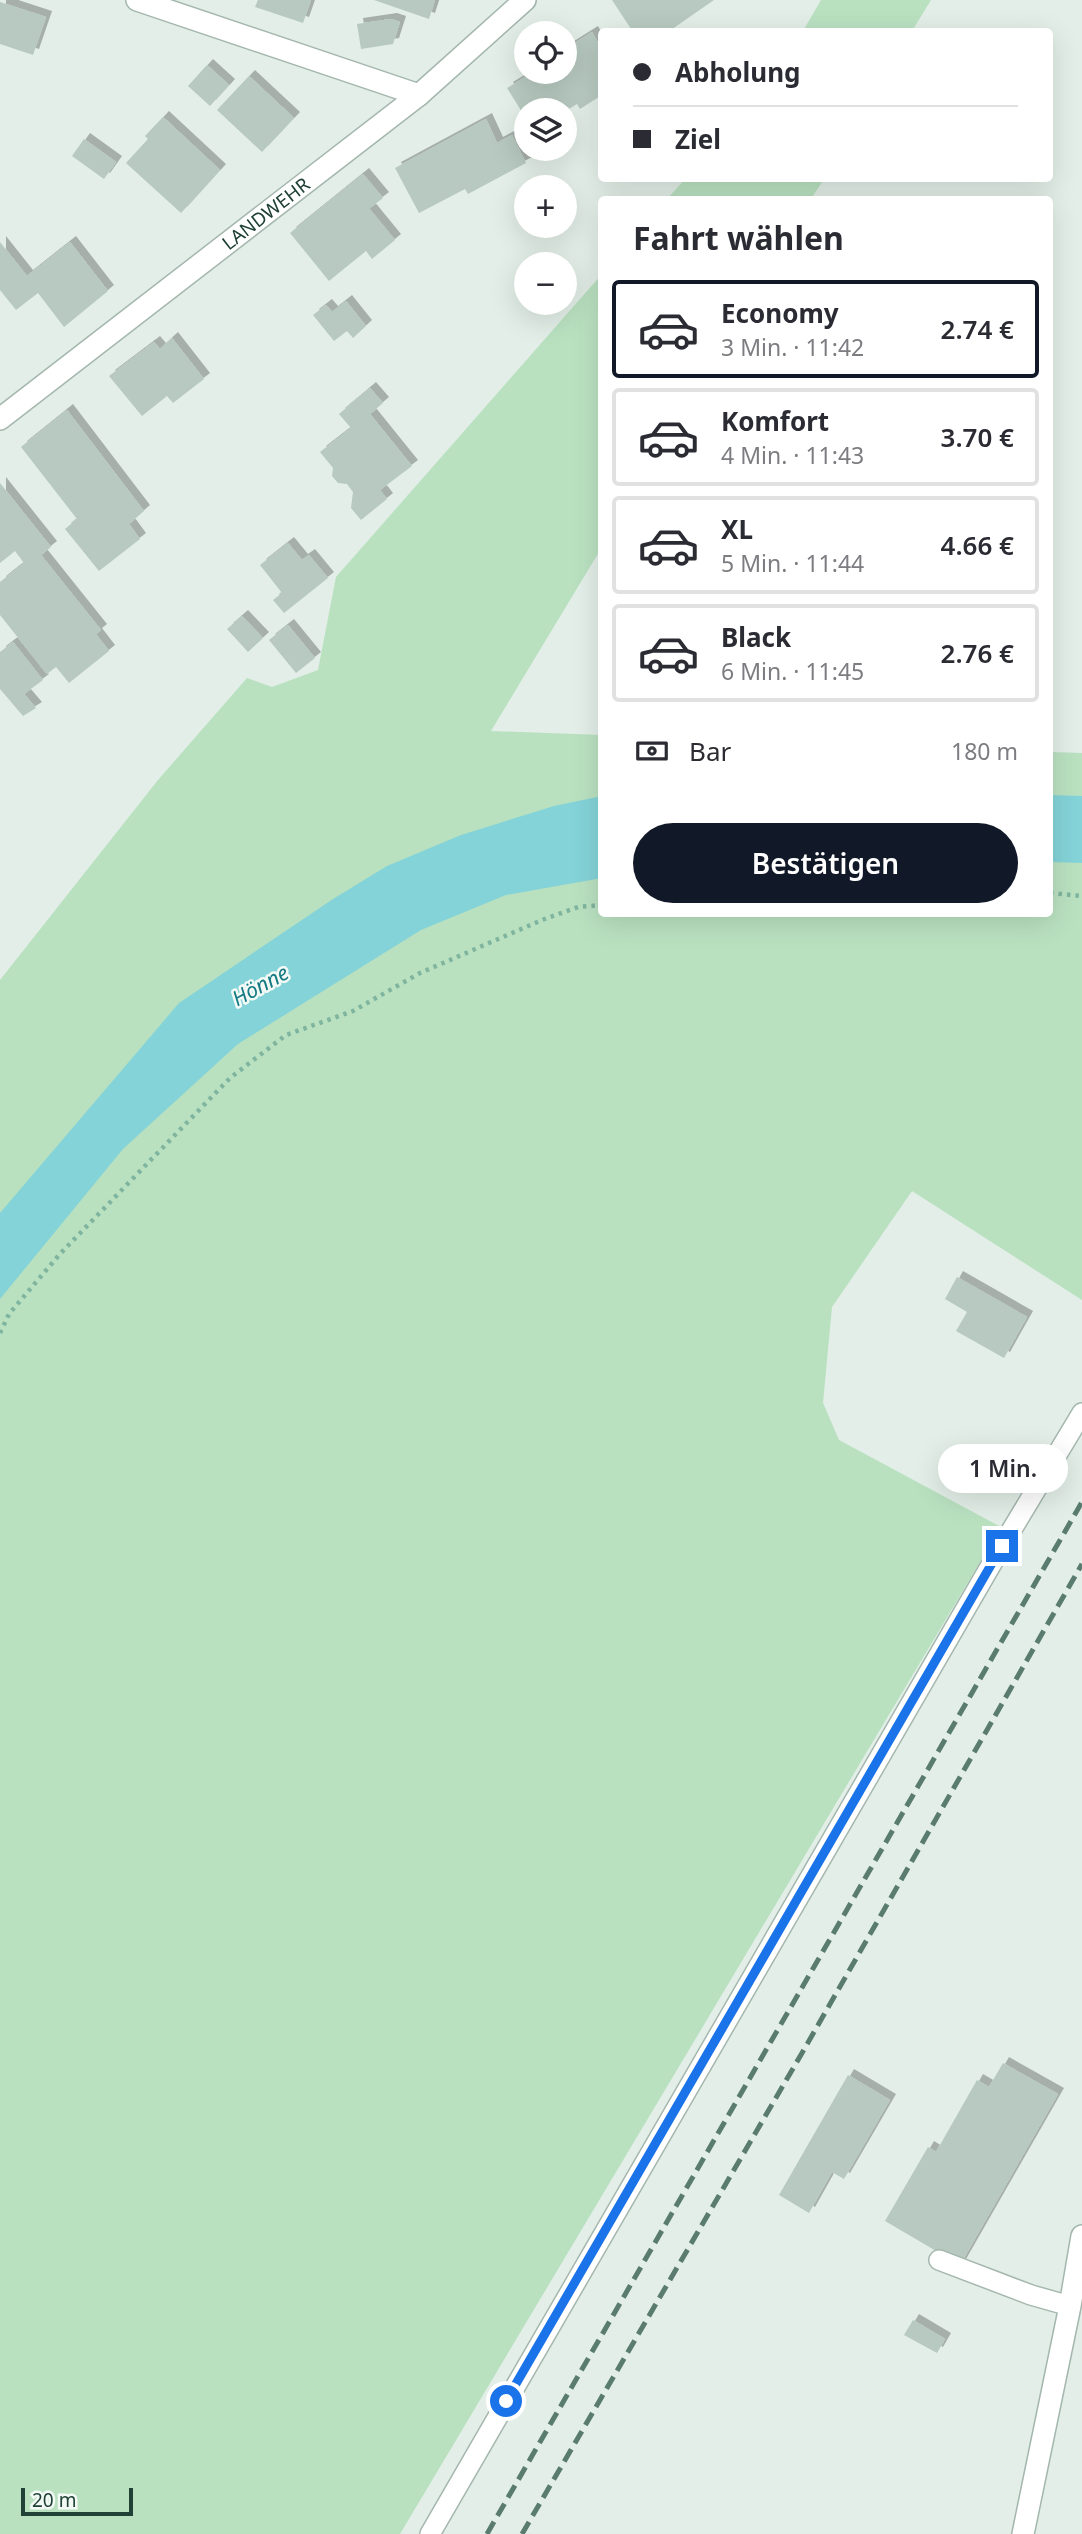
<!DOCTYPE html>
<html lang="de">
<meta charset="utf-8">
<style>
body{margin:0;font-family:"Noto Sans",sans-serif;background:#f7f7f7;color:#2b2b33;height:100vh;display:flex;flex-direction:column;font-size:26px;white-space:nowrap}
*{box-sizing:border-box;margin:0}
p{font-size:23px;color:#7c7c81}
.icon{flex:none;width:38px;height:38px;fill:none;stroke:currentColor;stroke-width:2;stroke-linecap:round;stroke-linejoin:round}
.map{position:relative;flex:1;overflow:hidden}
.sheet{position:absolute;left:598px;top:196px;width:455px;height:721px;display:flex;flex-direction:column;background:#fff;border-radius:7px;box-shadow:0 7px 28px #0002}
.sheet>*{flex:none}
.hud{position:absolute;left:598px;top:28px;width:455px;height:154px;border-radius:7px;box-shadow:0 7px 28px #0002;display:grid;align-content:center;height:154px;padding:0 35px;background:#fff}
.fabs{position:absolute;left:514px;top:21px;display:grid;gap:14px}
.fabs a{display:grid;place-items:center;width:63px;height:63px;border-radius:50%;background:#fff;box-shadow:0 7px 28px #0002;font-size:35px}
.scale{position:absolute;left:21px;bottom:18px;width:112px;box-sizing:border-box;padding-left:7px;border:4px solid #204135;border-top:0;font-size:19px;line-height:24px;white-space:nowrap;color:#204135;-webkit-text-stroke:5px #f3faf6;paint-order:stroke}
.end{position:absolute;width:32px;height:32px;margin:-16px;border:9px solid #1a73e8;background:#fff;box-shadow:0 0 0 4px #fff}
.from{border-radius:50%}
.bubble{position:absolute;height:49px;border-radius:24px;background:#fff;box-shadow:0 7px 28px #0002;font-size:23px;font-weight:600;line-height:49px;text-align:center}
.hud b{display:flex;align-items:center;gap:24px;height:66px;font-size:26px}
.hud b+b{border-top:2px solid #e1e1e2}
.hud i{width:18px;height:18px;background:#2b2b33}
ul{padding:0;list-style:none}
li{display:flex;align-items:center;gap:21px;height:98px;margin:0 14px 10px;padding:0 21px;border:4px solid #e1e1e2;border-radius:7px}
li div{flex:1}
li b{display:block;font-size:26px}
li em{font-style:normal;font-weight:600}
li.current{border-color:#111827}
li>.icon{width:63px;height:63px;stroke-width:1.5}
h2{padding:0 35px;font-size:32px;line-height:84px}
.pay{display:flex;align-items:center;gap:18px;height:77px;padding:0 35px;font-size:26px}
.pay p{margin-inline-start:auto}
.action{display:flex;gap:14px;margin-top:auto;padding:14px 35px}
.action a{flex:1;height:80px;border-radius:42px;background:#111827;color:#fff;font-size:28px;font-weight:600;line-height:80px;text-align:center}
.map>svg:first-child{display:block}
.green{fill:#b9e1c0}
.water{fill:#84d3d8}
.building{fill:#b7c9c0;filter:url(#shadow)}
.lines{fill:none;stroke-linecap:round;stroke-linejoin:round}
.service-casing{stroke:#a4b7ae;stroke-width:22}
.minor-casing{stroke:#a4b7ae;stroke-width:24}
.path{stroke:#7fb49f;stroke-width:4.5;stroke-dasharray:3.5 5;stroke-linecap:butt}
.service{stroke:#fff;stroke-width:19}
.minor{stroke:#fff;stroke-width:21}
.rail{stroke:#5a7c70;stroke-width:5;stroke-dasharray:14 7;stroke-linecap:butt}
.route{stroke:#1a73e8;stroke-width:9}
.labels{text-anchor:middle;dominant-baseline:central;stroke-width:5;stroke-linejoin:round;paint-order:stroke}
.street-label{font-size:19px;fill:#204135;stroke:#f3faf6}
.water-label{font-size:21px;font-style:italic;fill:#147a83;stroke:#f3faf6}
</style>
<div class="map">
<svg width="1082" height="2534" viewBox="0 0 1082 2534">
<defs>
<filter id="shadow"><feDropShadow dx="6" dy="-6" stdDeviation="0" flood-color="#0004"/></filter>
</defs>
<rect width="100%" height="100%" fill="#e2eee7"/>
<!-- green -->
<g class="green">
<path d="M821,0H931L912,31H803Z"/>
<path d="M685,179V178L824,179L811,199H667Z"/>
<path d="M602,274V547L491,731L602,735V914H1050V752L1082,753V1300L912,1191L832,1307L823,1403L839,1440L1001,1527L400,2534H0V980L158,780L247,678L272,687L318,670L336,577Z"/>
</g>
<!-- water -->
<g class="water">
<path d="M1050,795L1082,796V863L1050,862Z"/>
<path d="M602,796V878L506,895L421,930L238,1044L123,1149L0,1299V1213L179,1003L333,899L387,866L461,835L554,806Z"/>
</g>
<!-- building -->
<g class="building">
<path d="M258,0H311L303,23L255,7Z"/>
<path d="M374,0H435L429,19Z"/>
<path d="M612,0H714L668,32H633Z"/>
<path d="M0,2L46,17L33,55L0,44Z"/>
<path d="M391,19L400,22L393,44L361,49L357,24Z"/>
<path d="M592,32L602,50V95L580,109L577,104L567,110H527V120L507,88L533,72H565V49Z"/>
<path d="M207,65L229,85L210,106L188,86Z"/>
<path d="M249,76L294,118L262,152L217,110Z"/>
<path d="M163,117L220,170L181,213L126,163L148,139L145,136Z"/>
<path d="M486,119L497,143L512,135L526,163L468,194L465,189L419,213L395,168Z"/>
<path d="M84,139L116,162L104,179L72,156Z"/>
<path d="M363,174L383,198L370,208L368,207L395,240L372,259L366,251L329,281L290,233Z"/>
<path d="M0,242L27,276L70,242L108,291L64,327L38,293L16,310L0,290Z"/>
<path d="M346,301L366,326L353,338L347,331L334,341L313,315L326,305L332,312Z"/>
<path d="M172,338L204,379L173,403L167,396L142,416L109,376L154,342L160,349Z"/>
<path d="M370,388L383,403L370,414L412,466L380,490L387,499L361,520L351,508L353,492L347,484L338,483L332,476L333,468L320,452L351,428L339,414Z"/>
<path d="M67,410L144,511L129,524L140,539L99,571L65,529L77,519L21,447Z"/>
<path d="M0,483L51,547L41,555L101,630L96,634L109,651L69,683L56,667L47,674L0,615V582L24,563L15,551L0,563Z"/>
<path d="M288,543L302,560L309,555L328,578L284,613L273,600L282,593L260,565Z"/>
<path d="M242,616L263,638L248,652L227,629Z"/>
<path d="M288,625L315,658L296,673L269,640Z"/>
<path d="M13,642L43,680L24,694L36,708L23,716L0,689V652Z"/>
<path d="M957,1277L1027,1317L1004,1358L956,1331L967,1312L945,1299Z"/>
<path d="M1003,2063L1058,2094L960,2265L885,2221L928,2147L936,2152L977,2080L989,2087Z"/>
<path d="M848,2075L890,2100L844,2179L832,2172L809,2213L779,2195Z"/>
<path d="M913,2320L945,2339L937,2353L904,2335Z"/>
</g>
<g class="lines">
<!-- service casing -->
<g class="service-casing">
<g id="service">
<path d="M939,2260L1031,2295L1070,2306"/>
<path d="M430,2534L1002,1546L1082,1413"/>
</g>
</g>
<!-- minor casing -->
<g class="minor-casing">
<g id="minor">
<path d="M137,0L419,95"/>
<path id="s1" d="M0,419L419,95L525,0"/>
<path d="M1023,2534L1070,2306L1082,2236"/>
</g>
</g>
<!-- path -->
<g class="path">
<path d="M1050,893L1082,896"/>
<path d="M0,1333L9,1314L59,1255L230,1078L286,1035L353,1011L420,973L542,920L578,907L602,905"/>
</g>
<!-- service -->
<use href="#service" class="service"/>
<!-- minor -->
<use href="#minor" class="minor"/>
<!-- rail -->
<g class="rail">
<path d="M487,2534L1082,1502"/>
<path d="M522,2534L802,2053L1082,1564"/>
</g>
</g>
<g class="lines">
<!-- route -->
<path class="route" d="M506,2401L1002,1546"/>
</g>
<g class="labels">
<!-- street labels -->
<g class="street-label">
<text stroke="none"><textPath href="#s1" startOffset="336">LANDWEHR</textPath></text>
</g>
<!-- water labels -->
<g class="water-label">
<text transform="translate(260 985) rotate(-29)">Hönne</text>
</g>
</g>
</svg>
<div class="fabs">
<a><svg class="icon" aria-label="locate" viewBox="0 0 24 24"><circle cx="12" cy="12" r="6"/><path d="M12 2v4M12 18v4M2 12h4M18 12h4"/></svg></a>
<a><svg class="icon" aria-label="layers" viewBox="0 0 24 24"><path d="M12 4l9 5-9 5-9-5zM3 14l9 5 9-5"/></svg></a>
<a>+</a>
<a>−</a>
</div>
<div class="scale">20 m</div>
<i class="end from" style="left:506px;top:2401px"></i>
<i class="end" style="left:1002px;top:1546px"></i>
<div class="bubble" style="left:938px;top:1444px;width:130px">1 Min.</div>
<div class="hud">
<b><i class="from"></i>Abholung</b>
<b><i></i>Ziel</b>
</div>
<section class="sheet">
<h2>Fahrt wählen</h2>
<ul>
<li class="current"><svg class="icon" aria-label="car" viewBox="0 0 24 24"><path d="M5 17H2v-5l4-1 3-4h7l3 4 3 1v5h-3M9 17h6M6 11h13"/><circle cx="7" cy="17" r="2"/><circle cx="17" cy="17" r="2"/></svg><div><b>Economy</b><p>3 Min. · 11:42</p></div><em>2.74 €</em></li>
<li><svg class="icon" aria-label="car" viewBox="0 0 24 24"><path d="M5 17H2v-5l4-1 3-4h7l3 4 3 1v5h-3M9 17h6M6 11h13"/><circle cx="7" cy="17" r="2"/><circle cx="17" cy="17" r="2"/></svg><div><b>Komfort</b><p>4 Min. · 11:43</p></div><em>3.70 €</em></li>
<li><svg class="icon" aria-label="car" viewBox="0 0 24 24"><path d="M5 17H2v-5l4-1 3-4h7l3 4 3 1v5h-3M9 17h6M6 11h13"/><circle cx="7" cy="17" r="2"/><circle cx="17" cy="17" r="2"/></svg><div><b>XL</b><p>5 Min. · 11:44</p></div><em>4.66 €</em></li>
<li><svg class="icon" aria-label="car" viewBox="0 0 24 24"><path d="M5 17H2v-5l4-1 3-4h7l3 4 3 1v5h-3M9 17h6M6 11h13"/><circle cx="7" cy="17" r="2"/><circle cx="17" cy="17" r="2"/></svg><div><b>Black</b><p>6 Min. · 11:45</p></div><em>2.76 €</em></li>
</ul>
<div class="pay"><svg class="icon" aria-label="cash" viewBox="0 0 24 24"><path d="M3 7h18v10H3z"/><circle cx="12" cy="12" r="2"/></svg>Bar<p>180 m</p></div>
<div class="action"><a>Bestätigen</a></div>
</section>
</div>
